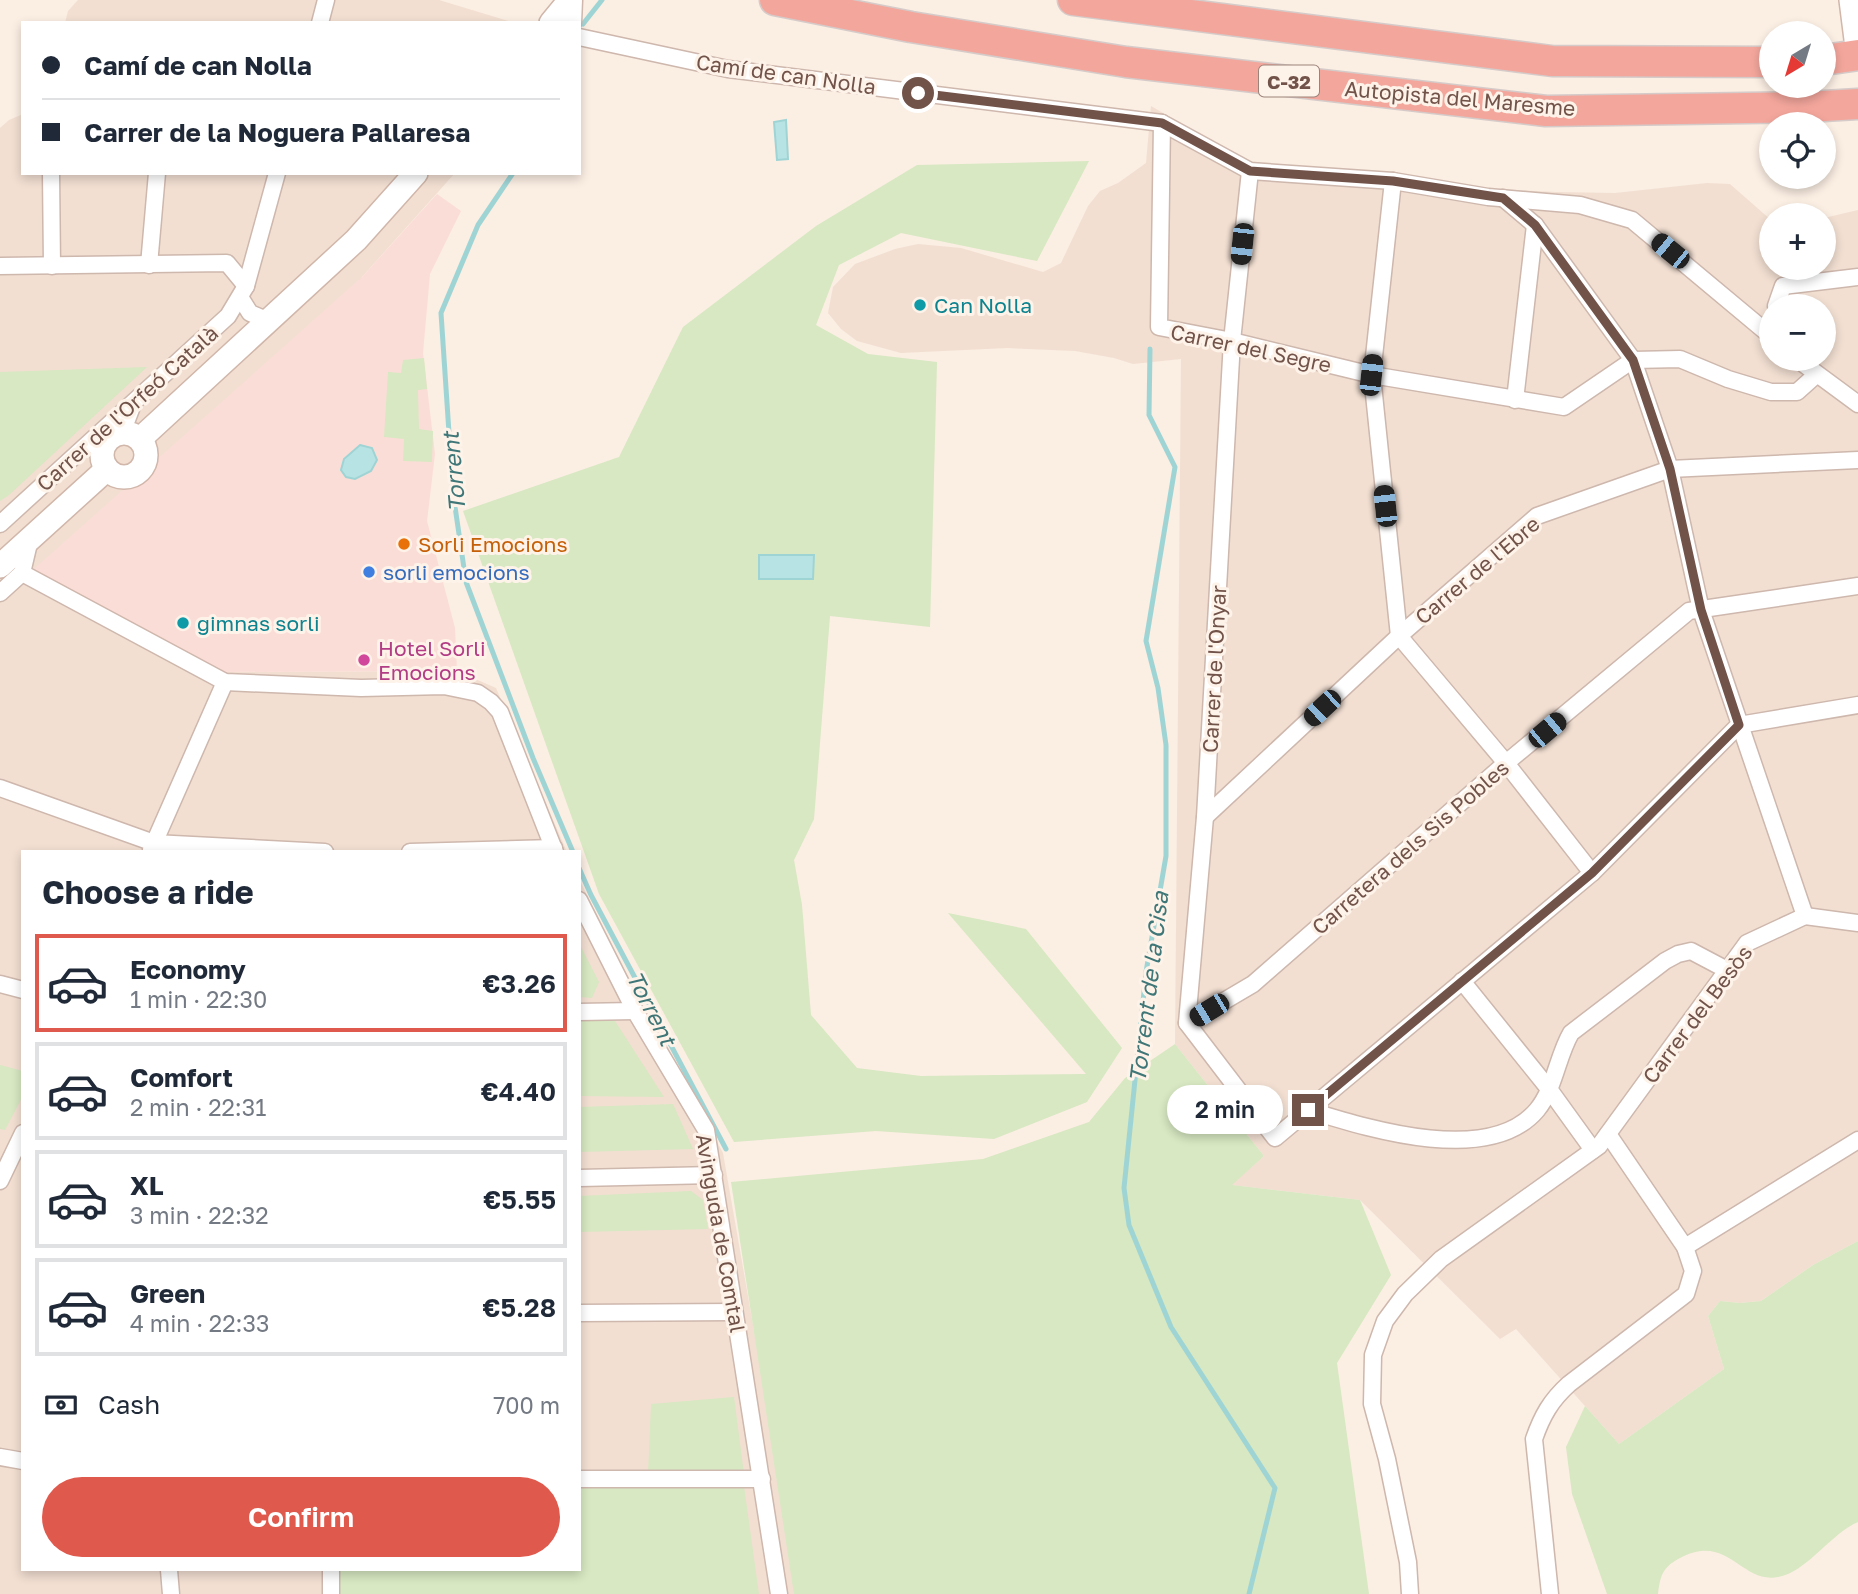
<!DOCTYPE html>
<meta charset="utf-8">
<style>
body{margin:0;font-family:"Golos Text",sans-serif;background:#f6f6f7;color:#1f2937;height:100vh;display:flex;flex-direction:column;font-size:26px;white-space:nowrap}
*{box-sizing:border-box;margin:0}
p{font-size:23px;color:#747a83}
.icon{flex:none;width:38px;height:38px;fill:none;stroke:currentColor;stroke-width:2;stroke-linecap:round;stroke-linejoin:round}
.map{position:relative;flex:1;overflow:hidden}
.drawer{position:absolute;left:21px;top:850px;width:560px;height:721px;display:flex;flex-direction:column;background:#fff;border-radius:0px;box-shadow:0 4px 10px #0003}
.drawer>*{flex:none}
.top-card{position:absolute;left:21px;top:21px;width:560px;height:154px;border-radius:0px;box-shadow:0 4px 10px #0003;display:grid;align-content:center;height:154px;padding:0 21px;background:#fff}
.needle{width:46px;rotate:218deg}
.fabs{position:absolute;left:1759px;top:21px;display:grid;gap:14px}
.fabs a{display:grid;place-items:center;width:77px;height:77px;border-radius:50%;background:#fff;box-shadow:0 4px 10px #0003;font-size:35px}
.end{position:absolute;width:32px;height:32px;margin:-16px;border:9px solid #72534a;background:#fff;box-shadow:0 0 0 4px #fff}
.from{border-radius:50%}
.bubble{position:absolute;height:49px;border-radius:24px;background:#fff;box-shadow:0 4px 10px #0003;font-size:23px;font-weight:600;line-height:49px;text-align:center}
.car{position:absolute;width:21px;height:42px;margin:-21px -10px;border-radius:9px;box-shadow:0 0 5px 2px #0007;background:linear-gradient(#222 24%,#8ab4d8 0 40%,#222 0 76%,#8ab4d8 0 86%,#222 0)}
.top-card b{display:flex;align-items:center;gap:24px;height:66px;font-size:26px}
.top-card b+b{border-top:2px solid #e0e1e3}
.top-card i{width:18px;height:18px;background:#1f2937}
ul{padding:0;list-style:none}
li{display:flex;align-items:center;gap:21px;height:98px;margin:0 14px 10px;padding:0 7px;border:4px solid #e0e1e3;border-radius:0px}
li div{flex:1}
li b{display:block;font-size:26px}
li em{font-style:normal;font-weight:600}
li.on{border-color:#e0594d}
li>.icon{width:63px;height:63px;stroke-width:1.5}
h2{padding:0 21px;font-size:32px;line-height:84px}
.pay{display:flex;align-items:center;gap:18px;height:77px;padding:0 21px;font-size:26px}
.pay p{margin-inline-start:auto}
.cta{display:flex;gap:14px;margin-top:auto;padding:14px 21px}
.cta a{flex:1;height:80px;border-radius:42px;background:#e0594d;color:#fff;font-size:28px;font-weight:600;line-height:80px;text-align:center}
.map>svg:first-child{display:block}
.residential{fill:#f2dfd2;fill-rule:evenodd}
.commercial{fill:#fbddd7}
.green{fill:#d7e8c2}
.water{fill:#b8e3e4;stroke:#9fd4d5;stroke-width:2}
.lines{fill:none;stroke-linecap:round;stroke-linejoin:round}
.stream{stroke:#9fd4d5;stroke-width:5}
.street-casing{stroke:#ceb7ad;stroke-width:19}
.secondary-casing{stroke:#d1b6aa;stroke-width:26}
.highway-casing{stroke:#d5cbc9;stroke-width:33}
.street{stroke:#fff;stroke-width:16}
.secondary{stroke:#fff;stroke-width:23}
.highway{stroke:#f3a69c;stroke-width:30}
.route{stroke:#72534a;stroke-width:9}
.culture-dot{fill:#0f9aa8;stroke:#fef3e9;stroke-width:2.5}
.food-dot{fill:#e8710a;stroke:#fef3e9;stroke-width:2.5}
.shop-dot{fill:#3f7fe0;stroke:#fef3e9;stroke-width:2.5}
.hotel-dot{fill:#d1479c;stroke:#fef3e9;stroke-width:2.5}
.labels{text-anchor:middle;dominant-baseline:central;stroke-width:6;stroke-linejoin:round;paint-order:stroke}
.shield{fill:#fef3e9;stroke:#9c837a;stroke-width:2}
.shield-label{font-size:19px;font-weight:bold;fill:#72534a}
.street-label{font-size:21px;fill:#72534a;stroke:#fef3e9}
.culture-label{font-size:21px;fill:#0d838f;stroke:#fef3e9;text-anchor:start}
.food-label{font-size:21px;fill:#c56008;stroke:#fef3e9;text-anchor:start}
.shop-label{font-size:21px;fill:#366cbe;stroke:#fef3e9;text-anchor:start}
.hotel-label{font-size:21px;fill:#b23c85;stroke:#fef3e9;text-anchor:start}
.water-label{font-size:23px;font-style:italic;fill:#3f7677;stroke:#fef3e9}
</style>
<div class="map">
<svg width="1858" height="1594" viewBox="0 0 1858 1594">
<rect width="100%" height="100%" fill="#fbeee3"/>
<!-- residential -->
<g class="residential">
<path d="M78,0H439L515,23H65L68,11Z"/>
<path d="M1151,106L1249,163L1477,188L1556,192L1615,193L1707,183L1730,184L1771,220V268H1824V218L1858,210V1241L1813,1265L1761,1301L1740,1303L1720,1301L1708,1316L1724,1369L1619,1444L1516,1329L1500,1339L1360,1200L1231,1185L1264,1156L1175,1044L1181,359L1133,364L1114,358L1075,351L1007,348L901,353L857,341L841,329L828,313L833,287L855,264L895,249L918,244L961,248L1043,272L1061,263L1088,206L1100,191L1118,183L1146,163ZM1771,306H1824V359H1771Z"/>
<path d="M23,114V173H455L362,277L225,672L457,671L496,688L567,852H23V1570H579V879L644,1008L723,1153L800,1594H0V128L9,120Z"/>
</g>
<!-- commercial -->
<path class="commercial" d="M437,194L461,211L430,274L423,353L435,454L427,521L455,628L457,671L225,672L33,570L362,277Z"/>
<!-- green -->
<g class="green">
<path d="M1089,161L1037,261L901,233L839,265L816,325L868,354L937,362L930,627L830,616L814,819L794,860L802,905L811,1015L857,1068L921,1076L1086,1074L948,913L1026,929L1122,1048L1087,1102L994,1139L876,1131L734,1142L599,894L463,511L619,457L683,327L816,226L917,165Z"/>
<path d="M424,358L427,389L418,390L419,429L433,431L432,462L403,461L404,439L384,437L388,372L401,373L403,360Z"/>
<path d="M147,367L9,495L0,501V372Z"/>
<path d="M579,943L599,982L592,998L579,997Z"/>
<path d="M579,1021H615L664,1097L579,1096Z"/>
<path d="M1175,1044L1264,1156L1232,1185L1360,1200L1391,1275L1337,1363L1369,1594H794L731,1182L983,1159L1089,1122L1125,1078Z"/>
<path d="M0,1065L23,1071V1096L5,1130L0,1129Z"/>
<path d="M673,1104L693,1149L579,1152V1107Z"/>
<path d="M691,1191L703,1200L708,1229L579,1232V1196Z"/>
<path d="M1858,1241V1522C1830,1534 1807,1572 1778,1577C1740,1584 1728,1531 1678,1559C1662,1568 1660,1577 1658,1594H1607L1572,1494L1566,1447L1585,1406L1619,1444L1724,1369L1708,1316L1720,1301L1740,1303L1761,1301L1813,1265Z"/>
<path d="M734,1397L744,1474H648L651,1404Z"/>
<path d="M579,1486H744L759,1594H338L340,1570H579Z"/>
</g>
<!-- water -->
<g class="water">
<path d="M786,120L788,159L777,160L774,122Z"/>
<path d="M360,445L372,448L377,460L371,471L355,479L346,477L341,470L344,459Z"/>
<path d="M759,555H814L813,579H759Z"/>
</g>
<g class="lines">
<!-- stream -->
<g class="stream">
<path d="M583,24L602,0"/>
<path d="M513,173L478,225L441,313L453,493L466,582L533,758L573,852"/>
<path d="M1150,349L1149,415L1175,467L1146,641L1158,688L1166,745V856L1146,972L1124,1188L1129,1225L1171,1327L1275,1488L1249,1594"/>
<path d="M579,868L591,895L726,1149"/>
</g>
<!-- street casing -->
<g class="street-casing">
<g id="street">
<path d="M320,23L326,0"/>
<path d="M573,23L574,0"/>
<path d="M579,37L728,69L1162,123L1250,171L1393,181L1488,197L1580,205L1632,220L1771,336"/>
<path d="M1162,123L1159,327L1232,341L1372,375L1564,407L1633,360L1680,359L1728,379L1771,392H1797L1816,375"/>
<path d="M1250,171L1232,341L1205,817L1187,1023L1275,1138L1592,873L1739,725L1858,705"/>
<path d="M51,173L52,266"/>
<path d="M1393,181L1372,375L1399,636L1506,763L1592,873"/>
<path d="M1503,198L1535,225L1633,360L1670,469L1701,610L1805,916"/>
<path d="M149,265L157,173"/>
<path d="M0,266L227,263L246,286"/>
<path d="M240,297L250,313L269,321"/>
<path d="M1776,306L1783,286L1858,277"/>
<path d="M1797,359L1858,404"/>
<path d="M1515,400L1535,225"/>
<path d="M122,433L133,404"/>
<path d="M0,524L228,316L246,286L277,173"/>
<path d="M22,573L225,682L361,688L444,686L478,693L491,702L500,712L555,852"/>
<path d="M0,593L22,573L30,539"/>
<path d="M0,788L154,843L325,852"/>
<path d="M1205,817L1399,636L1537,516L1670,469L1858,460"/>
<path d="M151,850L225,682"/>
<path d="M410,852L554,848"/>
<path d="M579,900L635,1011L706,1130L779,1594"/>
<path d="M1805,916L1858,923"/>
<path d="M1462,981L1549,1089L1593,1150"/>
<path d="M0,984L23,990"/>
<path d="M579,1012L635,1011"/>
<path d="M1187,1023L1253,984L1506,763L1689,611L1858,586"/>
<path d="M1308,1110C1367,1128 1489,1167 1537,1110C1555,1088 1557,1057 1571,1033L1665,961L1678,954L1691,951L1727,970"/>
<path d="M579,1178L714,1175"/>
<path d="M0,1181L23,1133"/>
<path d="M1685,1247L1858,1140"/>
<path d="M579,1313L734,1312"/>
<path d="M0,1457L23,1461"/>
<path d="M579,1479H762"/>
<path d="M169,1570L171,1594"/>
<path d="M331,1594V1570"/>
<path d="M1410,1594L1408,1562L1387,1459L1372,1404L1373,1355L1385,1321L1405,1294L1441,1259L1599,1146L1747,943L1805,916"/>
<path d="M1550,1594L1534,1439C1542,1416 1551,1400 1569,1384L1686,1294L1693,1271L1685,1247L1608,1134"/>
</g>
</g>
<!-- secondary casing -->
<g class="secondary-casing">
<g id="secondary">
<path d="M1851,0L1858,55"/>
<path d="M551,23L570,0"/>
<circle cx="124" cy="455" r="22"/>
<path d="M140,439L356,240L416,173"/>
<path d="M0,566L107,469"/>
</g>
</g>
<!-- highway casing -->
<g class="highway-casing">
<g id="highway">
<path d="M775,0L911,27L1126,62L1546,111L1807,107L1858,104"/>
<path d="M1073,0L1552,61L1771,62"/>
<path d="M1824,60L1858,55"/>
</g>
</g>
<!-- street -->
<use href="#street" class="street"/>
<!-- secondary -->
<use href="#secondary" class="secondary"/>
<!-- highway -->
<use href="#highway" class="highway"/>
</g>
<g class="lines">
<!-- route -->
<path class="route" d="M918,93L1162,123L1250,171L1393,181L1503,198L1535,225L1633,360L1670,469L1701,610L1739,725L1592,873L1308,1110"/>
</g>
<!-- markers -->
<g class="culture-dot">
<circle cx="920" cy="305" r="7"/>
<circle cx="183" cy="623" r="7"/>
</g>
<circle class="food-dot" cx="404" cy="544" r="7"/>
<circle class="shop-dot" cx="369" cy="572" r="7"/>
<circle class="hotel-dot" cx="364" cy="660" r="7"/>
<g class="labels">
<!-- shield labels -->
<rect class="shield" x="1259" y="65.5" width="60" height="31" rx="5"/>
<g class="shield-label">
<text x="1289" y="81">C-32</text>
</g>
<!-- street labels -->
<g class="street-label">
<text transform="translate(786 74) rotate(8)">Camí de can Nolla</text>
<text transform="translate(1460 98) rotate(5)">Autopista del Maresme</text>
<text transform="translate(1251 348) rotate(12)">Carrer del Segre</text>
<text transform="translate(127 408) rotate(-42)">Carrer de l'Orfeó Català</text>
<text transform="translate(1477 570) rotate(-40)">Carrer de l'Ebre</text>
<text transform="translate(1214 669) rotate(-87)">Carrer de l'Onyar</text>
<text transform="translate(1410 847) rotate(-41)">Carretera dels Sis Pobles</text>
<text transform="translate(1697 1014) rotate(-53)">Carrer del Besòs</text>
<text transform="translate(721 1233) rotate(80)">Avinguda de Comtal</text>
</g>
<!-- culture labels -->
<g class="culture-label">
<text x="934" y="305">Can Nolla</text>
<text x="197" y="623">gimnas sorli</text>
</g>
<!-- food labels -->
<g class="food-label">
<text x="418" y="544">Sorli Emocions</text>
</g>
<!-- shop labels -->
<g class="shop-label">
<text x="383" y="572">sorli emocions</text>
</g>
<!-- hotel labels -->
<g class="hotel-label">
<text x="378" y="648">Hotel Sorli<tspan x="378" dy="24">Emocions</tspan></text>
</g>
<!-- water labels -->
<g class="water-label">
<text transform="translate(453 472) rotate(-95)">Torrent</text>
<text transform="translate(1148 987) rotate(-83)">Torrent de la Cisa</text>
<text transform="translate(652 1008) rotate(63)">Torrent</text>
</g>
</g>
</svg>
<div class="fabs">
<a><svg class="needle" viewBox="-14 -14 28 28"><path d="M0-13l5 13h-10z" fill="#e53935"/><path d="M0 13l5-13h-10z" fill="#747a83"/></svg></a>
<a><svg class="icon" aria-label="locate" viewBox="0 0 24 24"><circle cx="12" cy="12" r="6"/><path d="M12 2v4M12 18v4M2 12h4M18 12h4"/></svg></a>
<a>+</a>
<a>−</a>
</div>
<i class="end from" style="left:918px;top:93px"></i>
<i class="end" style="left:1308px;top:1110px"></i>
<div class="bubble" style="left:1167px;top:1085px;width:116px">2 min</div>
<i class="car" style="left:1242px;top:244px;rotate:186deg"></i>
<i class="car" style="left:1670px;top:251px;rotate:309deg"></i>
<i class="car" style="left:1371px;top:375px;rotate:6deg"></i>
<i class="car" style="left:1385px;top:506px;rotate:354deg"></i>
<i class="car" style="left:1322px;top:708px;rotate:227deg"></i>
<i class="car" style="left:1547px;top:730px;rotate:50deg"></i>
<i class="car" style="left:1209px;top:1010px;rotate:239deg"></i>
<div class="top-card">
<b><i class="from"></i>Camí de can Nolla</b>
<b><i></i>Carrer de la Noguera Pallaresa</b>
</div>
<section class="drawer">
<h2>Choose a ride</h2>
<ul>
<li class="on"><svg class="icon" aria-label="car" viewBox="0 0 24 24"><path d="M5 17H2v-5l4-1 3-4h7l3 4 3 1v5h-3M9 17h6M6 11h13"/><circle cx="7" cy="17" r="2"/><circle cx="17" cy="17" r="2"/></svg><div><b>Economy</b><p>1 min · 22:30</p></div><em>€3.26</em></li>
<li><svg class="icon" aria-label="car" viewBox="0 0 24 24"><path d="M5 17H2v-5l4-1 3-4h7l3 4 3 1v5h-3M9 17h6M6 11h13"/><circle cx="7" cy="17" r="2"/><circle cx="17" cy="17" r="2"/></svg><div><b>Comfort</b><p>2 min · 22:31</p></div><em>€4.40</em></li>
<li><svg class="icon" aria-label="car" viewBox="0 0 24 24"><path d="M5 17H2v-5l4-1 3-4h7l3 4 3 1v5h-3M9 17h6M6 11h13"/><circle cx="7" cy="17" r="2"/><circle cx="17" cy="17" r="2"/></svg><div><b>XL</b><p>3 min · 22:32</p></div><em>€5.55</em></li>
<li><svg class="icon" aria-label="car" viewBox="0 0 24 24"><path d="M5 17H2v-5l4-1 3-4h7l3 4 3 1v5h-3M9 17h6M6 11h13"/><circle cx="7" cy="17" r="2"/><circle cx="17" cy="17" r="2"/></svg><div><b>Green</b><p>4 min · 22:33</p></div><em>€5.28</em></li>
</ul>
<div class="pay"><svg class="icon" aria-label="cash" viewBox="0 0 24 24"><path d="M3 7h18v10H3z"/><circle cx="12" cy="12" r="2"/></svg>Cash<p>700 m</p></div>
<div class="cta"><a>Confirm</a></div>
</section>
</div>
